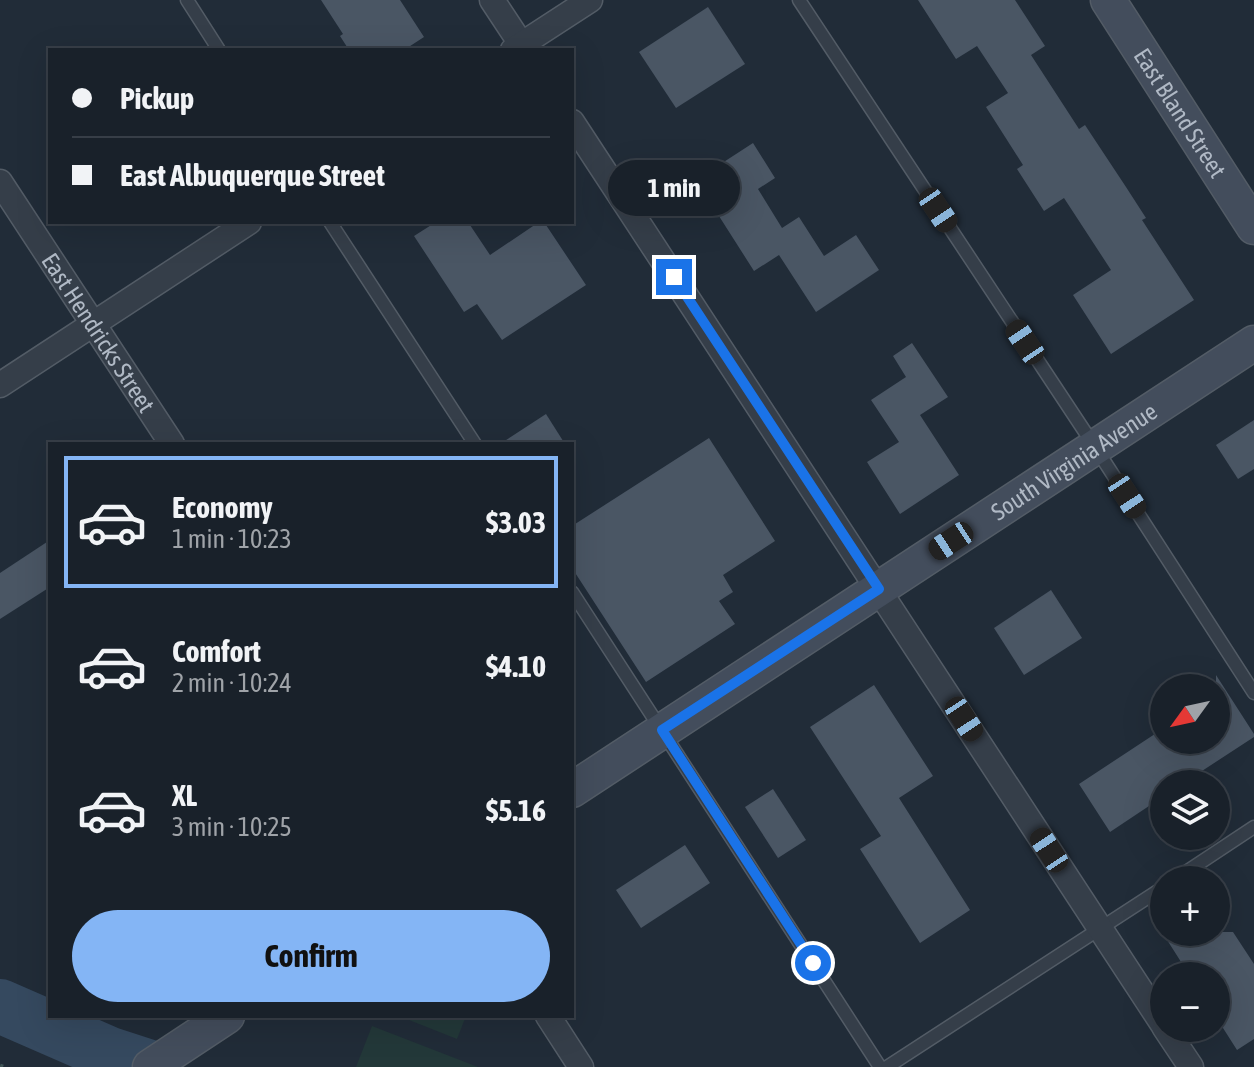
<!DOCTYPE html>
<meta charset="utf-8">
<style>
body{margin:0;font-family:"Asap Condensed",sans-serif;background:#262e36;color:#f1f3f6;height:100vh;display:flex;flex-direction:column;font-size:30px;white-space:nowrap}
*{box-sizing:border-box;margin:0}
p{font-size:26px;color:#9fa3a8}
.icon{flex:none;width:44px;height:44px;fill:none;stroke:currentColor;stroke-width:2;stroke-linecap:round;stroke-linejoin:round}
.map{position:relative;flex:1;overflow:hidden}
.side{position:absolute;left:48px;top:442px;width:526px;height:576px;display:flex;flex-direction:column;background:#19212a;border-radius:0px;box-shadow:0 8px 32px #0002,0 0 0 2px #373e47}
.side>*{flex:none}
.top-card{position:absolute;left:48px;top:48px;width:526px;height:176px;border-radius:0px;box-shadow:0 8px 32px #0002,0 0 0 2px #373e47;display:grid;align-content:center;height:176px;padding:0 24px;background:#19212a}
.needle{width:52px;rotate:237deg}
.tools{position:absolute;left:1150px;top:674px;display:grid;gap:16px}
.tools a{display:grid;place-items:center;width:80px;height:80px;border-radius:50%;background:#19212a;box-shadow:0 8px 32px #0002,0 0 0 2px #373e47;font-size:40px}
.end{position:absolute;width:36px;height:36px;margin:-18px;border:10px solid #1a73e8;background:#fff;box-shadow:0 0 0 4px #fff}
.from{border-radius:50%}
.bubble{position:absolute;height:56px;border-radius:28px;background:#19212a;box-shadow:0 8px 32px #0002,0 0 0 2px #373e47;font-size:26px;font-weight:700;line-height:56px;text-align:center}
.car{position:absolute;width:24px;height:48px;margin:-24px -12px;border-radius:10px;box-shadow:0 0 6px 2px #0007;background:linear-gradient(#222 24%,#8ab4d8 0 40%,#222 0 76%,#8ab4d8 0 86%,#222 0)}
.top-card b{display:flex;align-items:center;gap:28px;height:76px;font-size:30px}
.top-card b+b{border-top:2px solid #373e47}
.top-card i{width:20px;height:20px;background:#f1f3f6}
ul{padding:14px 0 0;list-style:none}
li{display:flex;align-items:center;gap:24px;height:132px;margin:0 16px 12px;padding:0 8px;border:4px solid transparent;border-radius:0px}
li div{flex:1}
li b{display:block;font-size:30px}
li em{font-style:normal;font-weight:700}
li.active{border-color:#84b5f5}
li>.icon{width:72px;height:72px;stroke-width:1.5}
.button{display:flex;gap:16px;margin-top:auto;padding:16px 24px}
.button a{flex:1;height:92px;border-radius:48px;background:#84b5f5;color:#111;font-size:32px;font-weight:700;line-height:92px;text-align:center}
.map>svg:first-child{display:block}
.green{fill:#233839}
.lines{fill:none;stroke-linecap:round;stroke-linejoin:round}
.river{stroke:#35495f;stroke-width:54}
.building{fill:#4a5664}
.lane-casing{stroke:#535c66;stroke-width:15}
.street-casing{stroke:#535c66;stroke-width:27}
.secondary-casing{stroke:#535c66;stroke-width:37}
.path{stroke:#415557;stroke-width:5;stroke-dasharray:6 6;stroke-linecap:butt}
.lane{stroke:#353e49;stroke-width:12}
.street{stroke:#353e49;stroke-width:24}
.secondary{stroke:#434d5c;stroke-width:34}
.route{stroke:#1a73e8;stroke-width:10}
.labels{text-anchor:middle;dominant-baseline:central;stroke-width:6;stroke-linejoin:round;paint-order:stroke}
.street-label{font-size:24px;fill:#b0b9c5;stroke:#1a232d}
</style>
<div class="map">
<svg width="1254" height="1067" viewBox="0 0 1254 1067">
<rect width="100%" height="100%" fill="#212c38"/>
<!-- green -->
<g class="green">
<path d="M404,1016H466L457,1039L404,1018Z"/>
<path d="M372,1026L478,1067H356Z"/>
</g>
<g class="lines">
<!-- river -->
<path class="river" d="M0,1006L110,1054L150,1067"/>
</g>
<!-- building -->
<g class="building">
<path d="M321,0H400L424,37L404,50H349L340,36L343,34Z"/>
<path d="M918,0H1015L1045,46L1031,55L1079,129L1085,125L1126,187L1146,218L1142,220L1194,300L1111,354L1073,295L1111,270L1064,198L1044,211L1017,169L1023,165L986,107L1008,93L977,46L956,59Z"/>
<path d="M708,7L745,64L676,108L639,52Z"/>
<path d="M753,143L775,178L758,189L782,228L799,217L824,256L856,235L879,270L816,312L779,255L754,271L696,180Z"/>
<path d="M436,222H468L490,255L539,222H544L586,285L502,340L477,304L464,312L414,236Z"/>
<path d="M912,343L948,397L920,415L959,475L900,514L867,462L899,442L871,400L906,377L893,356Z"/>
<path d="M546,414L565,444H500Z"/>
<path d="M1254,420V469L1238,479L1216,445Z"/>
<path d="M709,438L775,541L723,575L733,592L719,601L735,624L646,682L572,568V526Z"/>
<path d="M50,540V587L0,619V573Z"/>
<path d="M1051,590L1082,638L1024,675L994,628Z"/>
<path d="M1216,675L1254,734V737L1182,784H1164V796L1110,832L1079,784L1164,728V740H1216Z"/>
<path d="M874,685L933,776L899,798L970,910L920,943L860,849L881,836L810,727Z"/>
<path d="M773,789L806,840L778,858L745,807Z"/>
<path d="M685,845L710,883L641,928L616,890Z"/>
<path d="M1162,932H1233L1254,964V1039L1237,1050L1216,1017V976H1190Z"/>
</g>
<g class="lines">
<!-- lane casing -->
<g class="lane-casing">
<g id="lane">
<path d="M187,0L219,50"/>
<path d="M799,0L1095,447L1254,693"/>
<path d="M330,222L475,444"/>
<path d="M572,592L880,1067"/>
<path d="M1174,880L1254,827"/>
<path d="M887,1067L1164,887"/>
</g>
</g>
<!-- street casing -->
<g class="street-casing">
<g id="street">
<path d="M492,0L525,50"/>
<path d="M513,50L590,0"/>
<path d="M572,122L1164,1026"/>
<path id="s1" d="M0,182L172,444"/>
<path d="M0,385L249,222"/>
<path d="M548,1016L581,1067"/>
<path d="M1165,1028L1191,1067"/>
</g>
</g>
<!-- secondary casing -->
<g class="secondary-casing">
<g id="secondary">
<path id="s2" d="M1108,0L1254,227"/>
<path id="s3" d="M572,790L1254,343"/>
<path d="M150,1067L227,1016"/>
</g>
</g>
<!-- path -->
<path class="path" d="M0,1066L3,1067"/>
<!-- lane -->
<use href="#lane" class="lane"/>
<!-- street -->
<use href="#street" class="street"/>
<!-- secondary -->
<use href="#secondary" class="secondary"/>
</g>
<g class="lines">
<!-- route -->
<path class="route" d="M674,277L879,589L662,730L813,963"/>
</g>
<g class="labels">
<!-- street labels -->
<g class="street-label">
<text stroke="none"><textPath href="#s2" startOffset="134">East Bland Street</textPath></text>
<text stroke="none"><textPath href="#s1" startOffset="180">East Hendricks Street</textPath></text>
<text stroke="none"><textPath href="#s3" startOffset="600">South Virginia Avenue</textPath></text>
</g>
</g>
</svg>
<div class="tools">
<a><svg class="needle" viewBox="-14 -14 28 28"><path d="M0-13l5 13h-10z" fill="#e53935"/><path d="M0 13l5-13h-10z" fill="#9fa3a8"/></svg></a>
<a><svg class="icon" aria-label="layers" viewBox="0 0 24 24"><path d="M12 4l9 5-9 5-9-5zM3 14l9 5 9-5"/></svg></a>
<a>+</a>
<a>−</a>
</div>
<i class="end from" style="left:813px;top:963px"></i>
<i class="end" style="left:674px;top:277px"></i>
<div class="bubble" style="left:608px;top:160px;width:132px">1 min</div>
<i class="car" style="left:938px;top:210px;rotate:146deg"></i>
<i class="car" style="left:1025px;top:342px;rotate:326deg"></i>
<i class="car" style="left:1127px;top:496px;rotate:147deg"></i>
<i class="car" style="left:951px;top:541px;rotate:237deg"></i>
<i class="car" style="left:964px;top:719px;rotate:147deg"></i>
<i class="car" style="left:1049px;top:850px;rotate:327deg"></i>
<div class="top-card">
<b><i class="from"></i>Pickup</b>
<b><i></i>East Albuquerque Street</b>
</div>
<section class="side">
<ul>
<li class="active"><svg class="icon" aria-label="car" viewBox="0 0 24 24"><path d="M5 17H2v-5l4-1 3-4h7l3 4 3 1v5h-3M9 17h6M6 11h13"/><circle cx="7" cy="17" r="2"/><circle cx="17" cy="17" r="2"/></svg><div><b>Economy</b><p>1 min · 10:23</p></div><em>$3.03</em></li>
<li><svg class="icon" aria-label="car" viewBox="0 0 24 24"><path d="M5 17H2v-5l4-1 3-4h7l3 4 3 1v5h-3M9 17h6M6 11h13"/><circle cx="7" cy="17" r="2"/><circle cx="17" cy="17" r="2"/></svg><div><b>Comfort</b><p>2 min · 10:24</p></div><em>$4.10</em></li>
<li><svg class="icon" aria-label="car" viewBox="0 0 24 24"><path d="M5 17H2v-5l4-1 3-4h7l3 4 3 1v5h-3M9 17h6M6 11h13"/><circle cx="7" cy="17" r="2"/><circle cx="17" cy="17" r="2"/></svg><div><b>XL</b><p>3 min · 10:25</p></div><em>$5.16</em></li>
</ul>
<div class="button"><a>Confirm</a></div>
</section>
</div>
